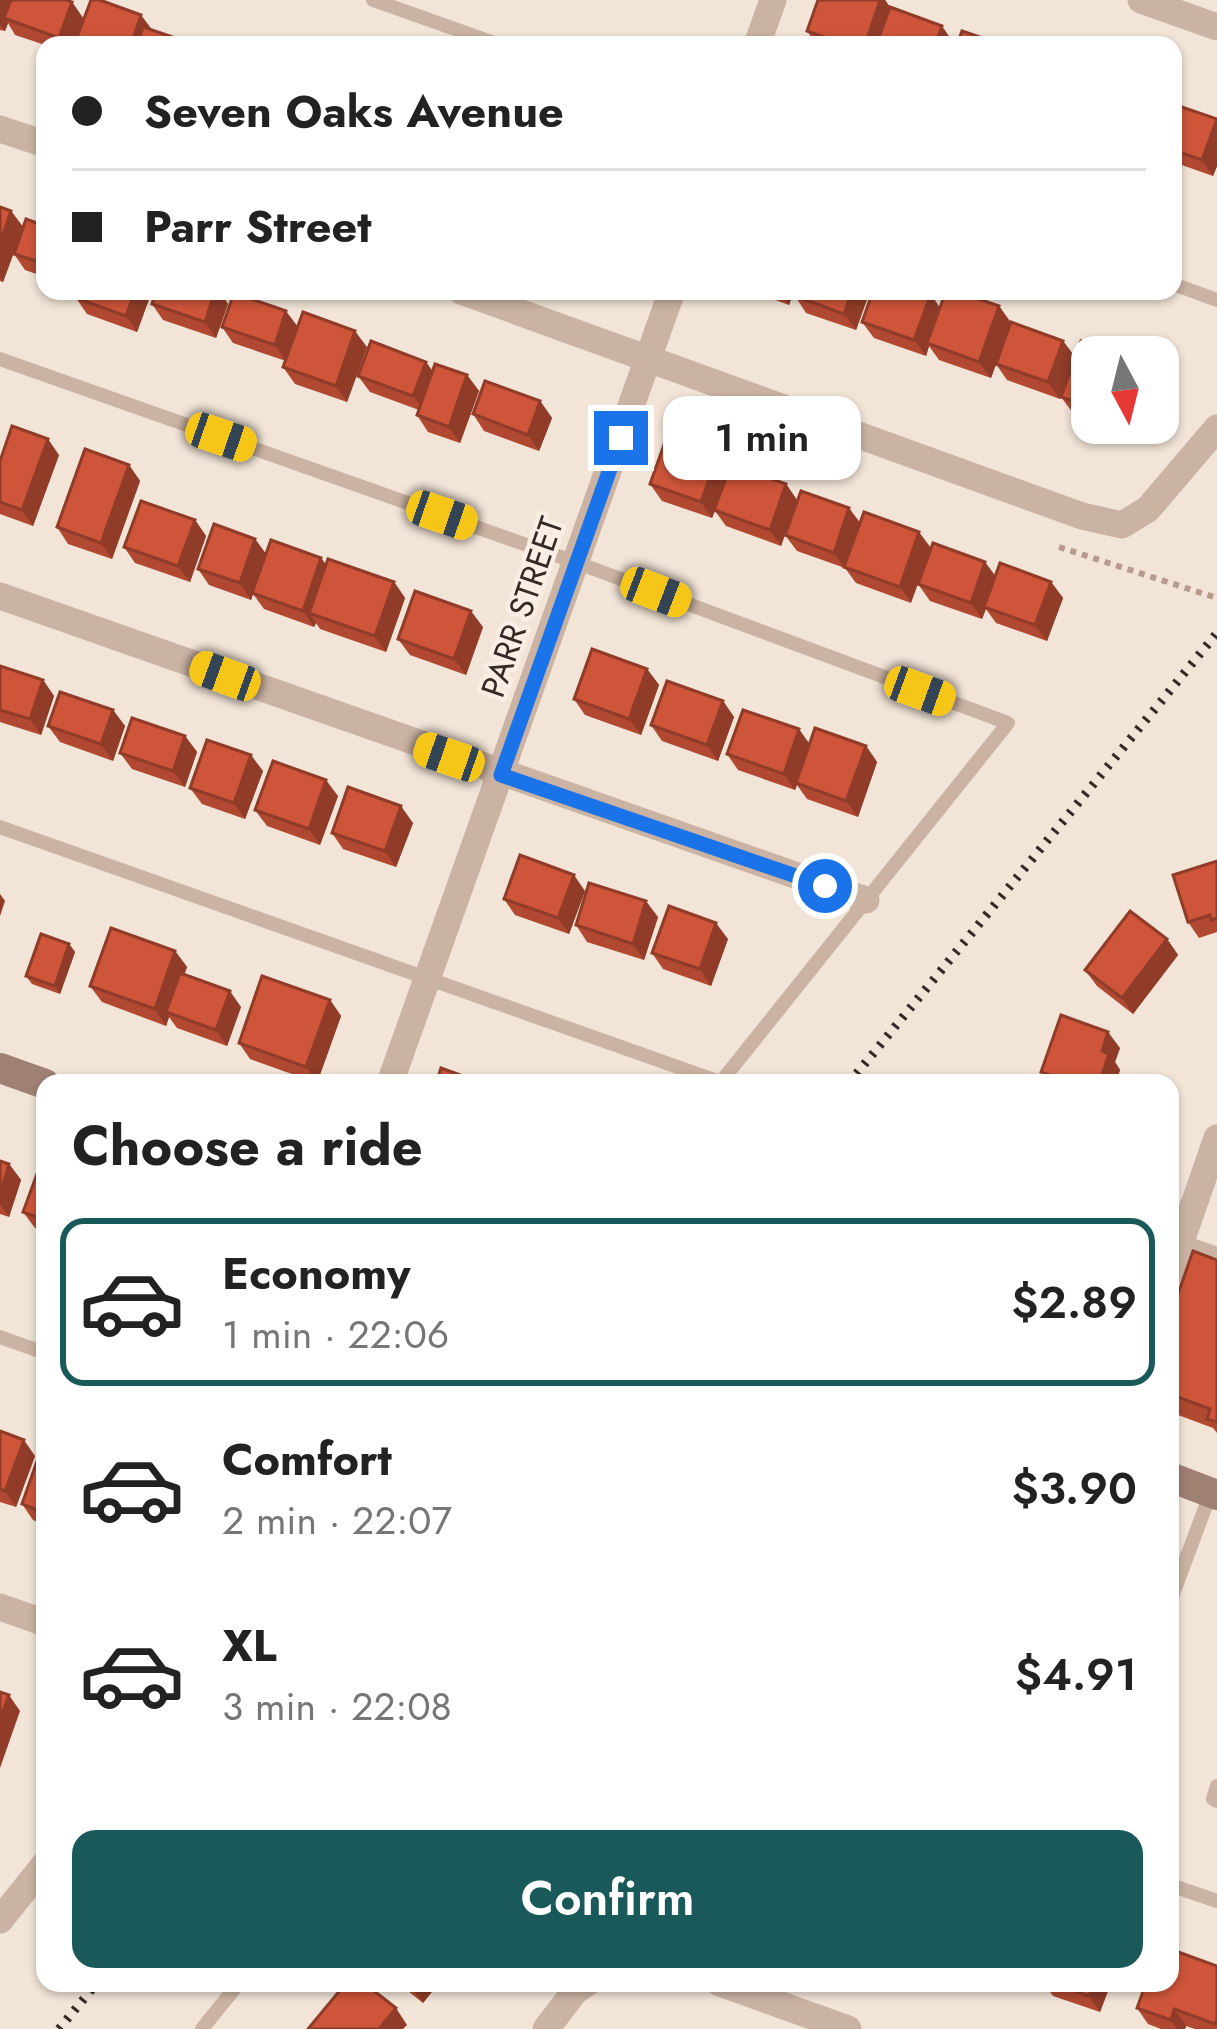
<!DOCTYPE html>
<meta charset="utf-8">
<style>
body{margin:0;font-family:Jost,sans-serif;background:#f6f6f6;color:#222;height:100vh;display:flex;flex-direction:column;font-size:45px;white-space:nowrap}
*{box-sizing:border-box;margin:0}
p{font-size:39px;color:#767676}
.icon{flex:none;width:66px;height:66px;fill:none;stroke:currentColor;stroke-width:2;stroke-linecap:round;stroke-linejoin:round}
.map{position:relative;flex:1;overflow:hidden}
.details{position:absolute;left:36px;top:1074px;width:1143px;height:918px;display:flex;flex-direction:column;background:#fff;border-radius:24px;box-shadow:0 3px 9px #0004}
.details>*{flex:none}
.hud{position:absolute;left:36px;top:36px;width:1146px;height:264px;border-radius:24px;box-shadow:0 3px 9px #0004;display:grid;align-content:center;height:264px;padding:0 36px;background:#fff}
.needle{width:78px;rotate:173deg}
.fabs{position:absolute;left:1071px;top:336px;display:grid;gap:24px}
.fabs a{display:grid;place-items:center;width:108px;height:108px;border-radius:24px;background:#fff;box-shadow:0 3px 9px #0004;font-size:60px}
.end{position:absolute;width:54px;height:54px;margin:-27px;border:15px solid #1a73e8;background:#fff;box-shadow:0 0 0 6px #fff}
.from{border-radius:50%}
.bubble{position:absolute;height:84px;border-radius:24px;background:#fff;box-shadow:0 3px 9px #0004;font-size:39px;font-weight:600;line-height:84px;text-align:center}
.car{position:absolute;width:36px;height:72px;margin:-36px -18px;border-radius:15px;box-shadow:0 0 9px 3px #0007;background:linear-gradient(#f5c518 24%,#345 0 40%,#f5c518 0 76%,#345 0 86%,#f5c518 0)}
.hud b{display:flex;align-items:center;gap:42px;height:114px;font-size:45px}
.hud b+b{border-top:3px solid #e0e0e0}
.hud i{width:30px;height:30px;background:#222}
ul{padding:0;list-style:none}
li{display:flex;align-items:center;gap:36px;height:168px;margin:0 24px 18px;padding:0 12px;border:6px solid transparent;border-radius:24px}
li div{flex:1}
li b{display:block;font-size:45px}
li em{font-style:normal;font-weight:600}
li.active{border-color:#195959}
li>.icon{width:108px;height:108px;stroke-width:1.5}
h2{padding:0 36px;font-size:54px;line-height:144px}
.action{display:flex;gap:24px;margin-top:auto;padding:24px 36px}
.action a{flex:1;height:138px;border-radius:24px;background:#195959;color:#fff;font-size:48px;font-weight:600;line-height:138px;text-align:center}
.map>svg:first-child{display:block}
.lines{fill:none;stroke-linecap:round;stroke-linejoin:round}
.path{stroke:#b79c8d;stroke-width:6;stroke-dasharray:6 6;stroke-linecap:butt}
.lane{stroke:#cbb3a3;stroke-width:14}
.street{stroke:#cbb3a3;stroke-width:27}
.secondary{stroke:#9f8174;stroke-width:30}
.rail{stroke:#352925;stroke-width:9;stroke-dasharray:3 9;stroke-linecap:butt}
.wall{fill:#b14932}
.shaded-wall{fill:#903c29}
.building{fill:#ce553a;stroke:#903c29;stroke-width:3}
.route{stroke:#1a73e8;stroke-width:15}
.labels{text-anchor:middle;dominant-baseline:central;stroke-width:9;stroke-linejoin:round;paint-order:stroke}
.street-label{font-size:33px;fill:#352925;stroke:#faeee4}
</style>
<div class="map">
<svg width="1217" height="2029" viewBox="0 0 1217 2029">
<rect width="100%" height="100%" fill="#f2e4d7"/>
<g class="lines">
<!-- path -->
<path class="path" d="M1059,547L1217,598"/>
<!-- lane -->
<g class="lane">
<path d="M373,0L500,45"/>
<path d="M1173,284L1217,300"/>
<path d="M0,359L575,562L1008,723L720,1083"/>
<path d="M0,827L720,1082"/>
<path d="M1181,1241L1217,1254"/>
<path d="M0,1337L45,1353"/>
<path d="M1170,1602L1211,1492"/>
<path d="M1217,1786L1213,1799L1217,1801"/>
<path d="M1170,1885L1217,1901"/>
<path d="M202,2029L239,1983"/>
</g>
<!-- street -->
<g class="street">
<path d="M1141,0L1217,27"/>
<path d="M757,45L773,0"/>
<path d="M0,129L45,144"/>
<path d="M461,291L1082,516L1122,525L1148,509L1217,428"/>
<path d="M0,596L866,900"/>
<path d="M390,1083L672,291"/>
<path d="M1170,1273L1217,1138"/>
<path d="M0,1607L45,1623"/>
<path d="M0,1920L45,1864"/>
<path d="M720,1983L848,2029"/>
<path d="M546,2029L575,1991L587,1983"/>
</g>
<!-- secondary -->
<g class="secondary">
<path d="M0,1068L45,1084"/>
<path d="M1170,1477L1217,1495"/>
</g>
<!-- rail -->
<g class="rail">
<path d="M849,1083L1217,633"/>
<path d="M59,2029L97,1983"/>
</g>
</g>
<!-- wall -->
<g class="wall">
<path d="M0,0L72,2L83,18L74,45H45L15,35L8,23L5,31L0,30Z"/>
<path d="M885,0L890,7L953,42L952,45H817L807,31Z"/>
<path d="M152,30L196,45H83L77,37Z"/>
<path d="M1173,104L1217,120V166L1213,176L1173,162Z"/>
<path d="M0,207L11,211L23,227L45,226V277L25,270L14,254L20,236L3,282L0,281Z"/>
<path d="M79,291H152L137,332L87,314L76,298Z"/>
<path d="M156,291H219L228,304L216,338L163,320L152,304Z"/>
<path d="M751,291H794L789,305Z"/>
<path d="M870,291L856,330L806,313L795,296Z"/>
<path d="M999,306L1011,323L991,378L939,360L929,346L926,356L874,338L862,322L940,307Z"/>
<path d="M222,327H298L367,347L347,402L295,384L283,367L286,361L233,343Z"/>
<path d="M1063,341L1075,357L1060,399L1007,380L996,364Z"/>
<path d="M1092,357V419L1073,413L1061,397Z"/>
<path d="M426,362L433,372L467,375L479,391L460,443L428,432L417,415L419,410L370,392L358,376Z"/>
<path d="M540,401L552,418L539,451L484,431L473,414Z"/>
<path d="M1102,423H1132L1129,432Z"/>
<path d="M59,455L33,526L0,514V461Z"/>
<path d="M716,459L727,475L786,484L797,500L781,546L726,526L715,511L712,518L662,501L650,484Z"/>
<path d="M129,465L140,481L112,559L68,544L57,527Z"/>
<path d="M849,508L911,603L856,583L845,568L797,551L785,535Z"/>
<path d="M195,520L206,536L190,582L135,563L124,547Z"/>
<path d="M255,539L266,555L321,558L326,565L394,582L405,598L386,652L320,629L316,623L314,627L264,609L253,594L251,600L209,585L198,569Z"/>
<path d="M995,576L1051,582L1063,598L1047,641L996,623L986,609L982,619L930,601L918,584Z"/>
<path d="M483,627L466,675L410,655L398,639Z"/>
<path d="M0,666L43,680L54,696L41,735L0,722Z"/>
<path d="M647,669L659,685L641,735L585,715L574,699Z"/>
<path d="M723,701L734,717L718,761L662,741L651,725Z"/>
<path d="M113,710L125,726L113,761L60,742L48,726Z"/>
<path d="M185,736L197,752L185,787L132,769L120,753Z"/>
<path d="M810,744L866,746L877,762L858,817L807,799L797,785L795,790L738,770L727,754Z"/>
<path d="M263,771L245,819L202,804L190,788Z"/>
<path d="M338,796L320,845L267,826L255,810Z"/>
<path d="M413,823L396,867L343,849L332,833Z"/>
<path d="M1217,861V932L1199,938L1188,922Z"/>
<path d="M585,891L569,934L515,915L504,899Z"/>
<path d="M658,917L644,960L587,942L576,925Z"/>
<path d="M728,939L711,986L663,969L652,953Z"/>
<path d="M1167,939L1178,955L1133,1014L1097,986L1085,970Z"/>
<path d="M69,944L75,952L60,994L32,984L26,976Z"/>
<path d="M175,951L187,967L184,975L241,1007L227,1046L177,1028L169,1017L166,1026L102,1002L90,986Z"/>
<path d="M330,1000L341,1016L317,1083L250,1059L239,1043Z"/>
<path d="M1120,1048L1115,1062L1120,1070L1116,1083H1049L1041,1072Z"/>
<path d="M0,1161L9,1164L21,1180L9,1217L0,1214Z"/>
<path d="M45,1165V1232L35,1228L23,1212Z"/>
<path d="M1217,1260V1433L1213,1428L1170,1412V1317Z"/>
<path d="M0,1431L35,1456L16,1507L0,1502Z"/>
<path d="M45,1448V1525L33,1520L22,1504Z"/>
<path d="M1217,1966V2029H1195L1186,2026L1185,2029H1161L1148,2024L1137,2008Z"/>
<path d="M398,1983H439L423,2003Z"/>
<path d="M1020,1983H1111L1100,2012L1053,1996L1046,1986L1045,1991Z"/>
</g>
<!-- shaded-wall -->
<g class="shaded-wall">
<path d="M0,0H16L4,18L8,23L5,31L0,25Z"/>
<path d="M880,0H885L893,12L878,40L881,45H865Z"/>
<path d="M72,2L83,18L74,45H64L59,38Z"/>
<path d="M141,15L153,31L148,45H131Z"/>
<path d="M942,26L953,42L952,45H935Z"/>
<path d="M1217,119V166L1213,176L1202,160Z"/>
<path d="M11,211L23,227L3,282L0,277V243Z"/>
<path d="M135,291H152L137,332L126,316Z"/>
<path d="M215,291H219L228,304L216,338L205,322Z"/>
<path d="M779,291H794L789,305Z"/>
<path d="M852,291H870L856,330L844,314Z"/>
<path d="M931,294L942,311L927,343L929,346L926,356L914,340Z"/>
<path d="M999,306L1011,323L991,378L979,362Z"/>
<path d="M286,311L298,327L286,361L275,345Z"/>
<path d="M355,331L367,347L347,402L336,386Z"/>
<path d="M1063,341L1075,357L1060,399L1048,382Z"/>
<path d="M426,362L437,378L425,412L413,396Z"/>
<path d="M467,375L479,391L460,443L449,427Z"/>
<path d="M540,401L552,418L539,451L528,435Z"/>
<path d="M48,439L59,455L33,526L22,510Z"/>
<path d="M716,459L727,476L712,518L701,502Z"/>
<path d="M129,465L140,481L112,559L101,543Z"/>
<path d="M786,484L797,500L781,546L770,530Z"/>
<path d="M849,508L861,524L845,569L834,553Z"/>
<path d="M195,520L206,536L190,582L178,566Z"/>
<path d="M919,532L931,548L911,603L900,587Z"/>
<path d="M255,539L267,555L251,600L240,583Z"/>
<path d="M321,558L333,574L309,613L316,623L314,627L303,611Z"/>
<path d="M985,562L997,578L982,619L971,603Z"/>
<path d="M394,582L405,598L386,652L375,636Z"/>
<path d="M1051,582L1063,598L1047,641L1035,625Z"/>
<path d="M471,611L483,627L466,675L454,659Z"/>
<path d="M647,669L659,685L641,735L629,719Z"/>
<path d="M43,680L54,696L41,735L30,719Z"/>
<path d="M723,701L734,717L718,761L707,745Z"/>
<path d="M113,710L125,726L113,761L101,744Z"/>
<path d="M799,729L811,746L795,790L784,774Z"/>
<path d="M185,736L197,752L185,787L173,771Z"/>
<path d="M866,746L877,762L858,817L846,801Z"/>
<path d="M251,755L263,771L245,819L234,803Z"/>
<path d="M326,780L338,796L320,845L309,829Z"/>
<path d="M401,806L413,823L396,867L385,851Z"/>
<path d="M574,875L585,891L569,934L558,918Z"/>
<path d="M0,894L5,901L0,916Z"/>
<path d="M646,901L658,917L644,960L633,944Z"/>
<path d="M716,923L728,939L711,986L700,969Z"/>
<path d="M1167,939L1178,955L1133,1014L1122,998Z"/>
<path d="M69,944L75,952L60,994L55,986Z"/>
<path d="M175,951L187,967L170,1014L166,1012L169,1017L166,1026L155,1009Z"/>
<path d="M230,991L241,1007L227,1046L216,1030Z"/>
<path d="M330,1000L341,1016L317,1083L306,1067Z"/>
<path d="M1108,1032L1120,1048L1115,1062L1120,1070L1116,1083H1099L1102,1051Z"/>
<path d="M9,1164L21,1180L9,1217L0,1204V1195Z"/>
<path d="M24,1440L35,1456L16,1507L5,1491Z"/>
<path d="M9,1695L20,1711L0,1768V1720Z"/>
<path d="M415,1983H439L423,2003L412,1987Z"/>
<path d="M1094,1983H1111L1100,2012L1089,1996Z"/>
<path d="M396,2008L407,2025L403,2029H379Z"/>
<path d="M1174,2009L1186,2026L1185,2029H1177L1171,2020Z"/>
</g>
<!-- building -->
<g class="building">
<path d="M11,0H66L72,2L59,38L4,18Z"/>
<path d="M91,0H100L141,15L131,45H100L77,37Z"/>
<path d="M818,0H880L865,45H847L807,31Z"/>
<path d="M890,7L942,26L935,45H890L878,40Z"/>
<path d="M143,27L196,45H137Z"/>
<path d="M962,31L1003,45H957Z"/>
<path d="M1173,104L1217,119L1202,160L1173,150Z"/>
<path d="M0,207L11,211L0,243Z"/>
<path d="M26,219L45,226V264L14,254Z"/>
<path d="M79,291H135L126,316L76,298Z"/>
<path d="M156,291H215L205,322L152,304Z"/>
<path d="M797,291H852L844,314L795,296Z"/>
<path d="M873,291H922L931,294L914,340L862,322Z"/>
<path d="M946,291H956L999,306L979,362L927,343Z"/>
<path d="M234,293L286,311L275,345L222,327Z"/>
<path d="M303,312L355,331L336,386L283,367Z"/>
<path d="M1011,322L1063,341L1048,382L996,364Z"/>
<path d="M371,341L426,362L413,396L358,376Z"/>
<path d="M1081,341L1125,357H1092V407L1061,397Z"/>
<path d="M435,364L467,375L449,427L417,415Z"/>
<path d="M485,381L540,401L528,435L473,414Z"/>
<path d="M12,426L48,439L22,510L0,502V461Z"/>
<path d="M665,442L716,459L701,502L650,484Z"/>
<path d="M85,449L129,465L101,543L57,527Z"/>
<path d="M731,465L786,484L770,530L714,510Z"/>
<path d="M801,491L849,508L834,553L785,535Z"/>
<path d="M141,501L195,520L178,566L124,547Z"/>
<path d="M864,512L919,532L900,587L844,567Z"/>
<path d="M214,524L255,539L240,583L198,569Z"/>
<path d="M271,540L321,558L303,611L252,593Z"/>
<path d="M933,543L985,562L971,603L918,584Z"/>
<path d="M328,559L394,582L375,636L309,613Z"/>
<path d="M1000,563L1051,582L1035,625L984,607Z"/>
<path d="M415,591L471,611L454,659L398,639Z"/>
<path d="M592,649L647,669L629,719L574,699Z"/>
<path d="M0,666L43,680L30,719L0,710Z"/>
<path d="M667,681L723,701L707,745L651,725Z"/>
<path d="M60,692L113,710L101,744L48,726Z"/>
<path d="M743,710L799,729L784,774L727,754Z"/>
<path d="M132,718L185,736L173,771L120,753Z"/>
<path d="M815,728L866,746L846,801L796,783Z"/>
<path d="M207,740L251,755L234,803L190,788Z"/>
<path d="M273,761L326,780L309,829L255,810Z"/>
<path d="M348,787L401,806L385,851L332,833Z"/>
<path d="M520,855L574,875L558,918L504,899Z"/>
<path d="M1217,861V918L1211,920L1210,915L1188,922L1173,875Z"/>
<path d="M589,883L646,901L633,944L576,925Z"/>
<path d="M669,906L716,923L700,969L652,953Z"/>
<path d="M1130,911L1167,939L1122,998L1085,970Z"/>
<path d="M111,928L175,951L155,1009L90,986Z"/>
<path d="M41,934L69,944L55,986L26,976Z"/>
<path d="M180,973L230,991L216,1030L166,1012Z"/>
<path d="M262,976L330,1000L306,1067L239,1043Z"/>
<path d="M1061,1015L1108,1032L1102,1051L1109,1054L1099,1083H1073L1041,1072Z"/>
<path d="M441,1068L482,1083H436Z"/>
<path d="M0,1161L9,1164L0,1195Z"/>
<path d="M41,1163L45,1165V1220L23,1212Z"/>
<path d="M1193,1251L1217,1260V1422L1207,1419L1210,1409L1170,1394V1317Z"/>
<path d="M0,1431L24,1440L5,1491L0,1489Z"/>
<path d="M42,1447L45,1448V1513L22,1504Z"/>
<path d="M0,1692L9,1695L0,1720Z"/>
<path d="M1170,1949L1217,1966V2019L1215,2024L1174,2009L1171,2020L1137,2008L1146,1983H1170Z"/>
<path d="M346,1983H364L396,2008L379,2029H308Z"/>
<path d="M1052,1983H1094L1089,1996Z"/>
</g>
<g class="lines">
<!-- route -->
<path class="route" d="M621,438L501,775L825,886"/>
</g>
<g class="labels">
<!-- street labels -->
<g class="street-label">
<text transform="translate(522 607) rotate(-71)">PARR STREET</text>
</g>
</g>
</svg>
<div class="fabs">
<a><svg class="needle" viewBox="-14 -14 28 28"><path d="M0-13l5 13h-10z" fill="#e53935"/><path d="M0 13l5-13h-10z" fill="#767676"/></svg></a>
</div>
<i class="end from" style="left:825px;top:886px"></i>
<i class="end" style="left:621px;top:438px"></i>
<div class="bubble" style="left:663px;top:396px;width:198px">1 min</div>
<i class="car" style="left:221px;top:437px;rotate:109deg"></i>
<i class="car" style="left:442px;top:515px;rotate:109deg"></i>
<i class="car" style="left:656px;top:592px;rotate:111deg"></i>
<i class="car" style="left:225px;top:676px;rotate:290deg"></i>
<i class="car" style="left:920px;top:691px;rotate:110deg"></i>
<i class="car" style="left:449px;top:757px;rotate:289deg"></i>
<div class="hud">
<b><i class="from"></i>Seven Oaks Avenue</b>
<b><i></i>Parr Street</b>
</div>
<section class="details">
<h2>Choose a ride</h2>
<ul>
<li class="active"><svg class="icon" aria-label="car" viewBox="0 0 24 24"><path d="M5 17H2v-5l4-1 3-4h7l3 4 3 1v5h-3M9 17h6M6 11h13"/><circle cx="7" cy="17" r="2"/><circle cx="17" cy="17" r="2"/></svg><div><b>Economy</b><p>1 min · 22:06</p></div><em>$2.89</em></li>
<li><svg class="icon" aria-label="car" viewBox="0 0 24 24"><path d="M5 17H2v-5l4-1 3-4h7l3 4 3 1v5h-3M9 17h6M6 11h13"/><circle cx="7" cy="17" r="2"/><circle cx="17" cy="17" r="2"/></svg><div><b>Comfort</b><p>2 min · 22:07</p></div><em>$3.90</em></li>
<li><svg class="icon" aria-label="car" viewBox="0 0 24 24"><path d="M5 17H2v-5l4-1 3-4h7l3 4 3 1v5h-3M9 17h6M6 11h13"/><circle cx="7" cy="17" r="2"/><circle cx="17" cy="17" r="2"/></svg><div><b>XL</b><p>3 min · 22:08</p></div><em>$4.91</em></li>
</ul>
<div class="action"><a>Confirm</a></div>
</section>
</div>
